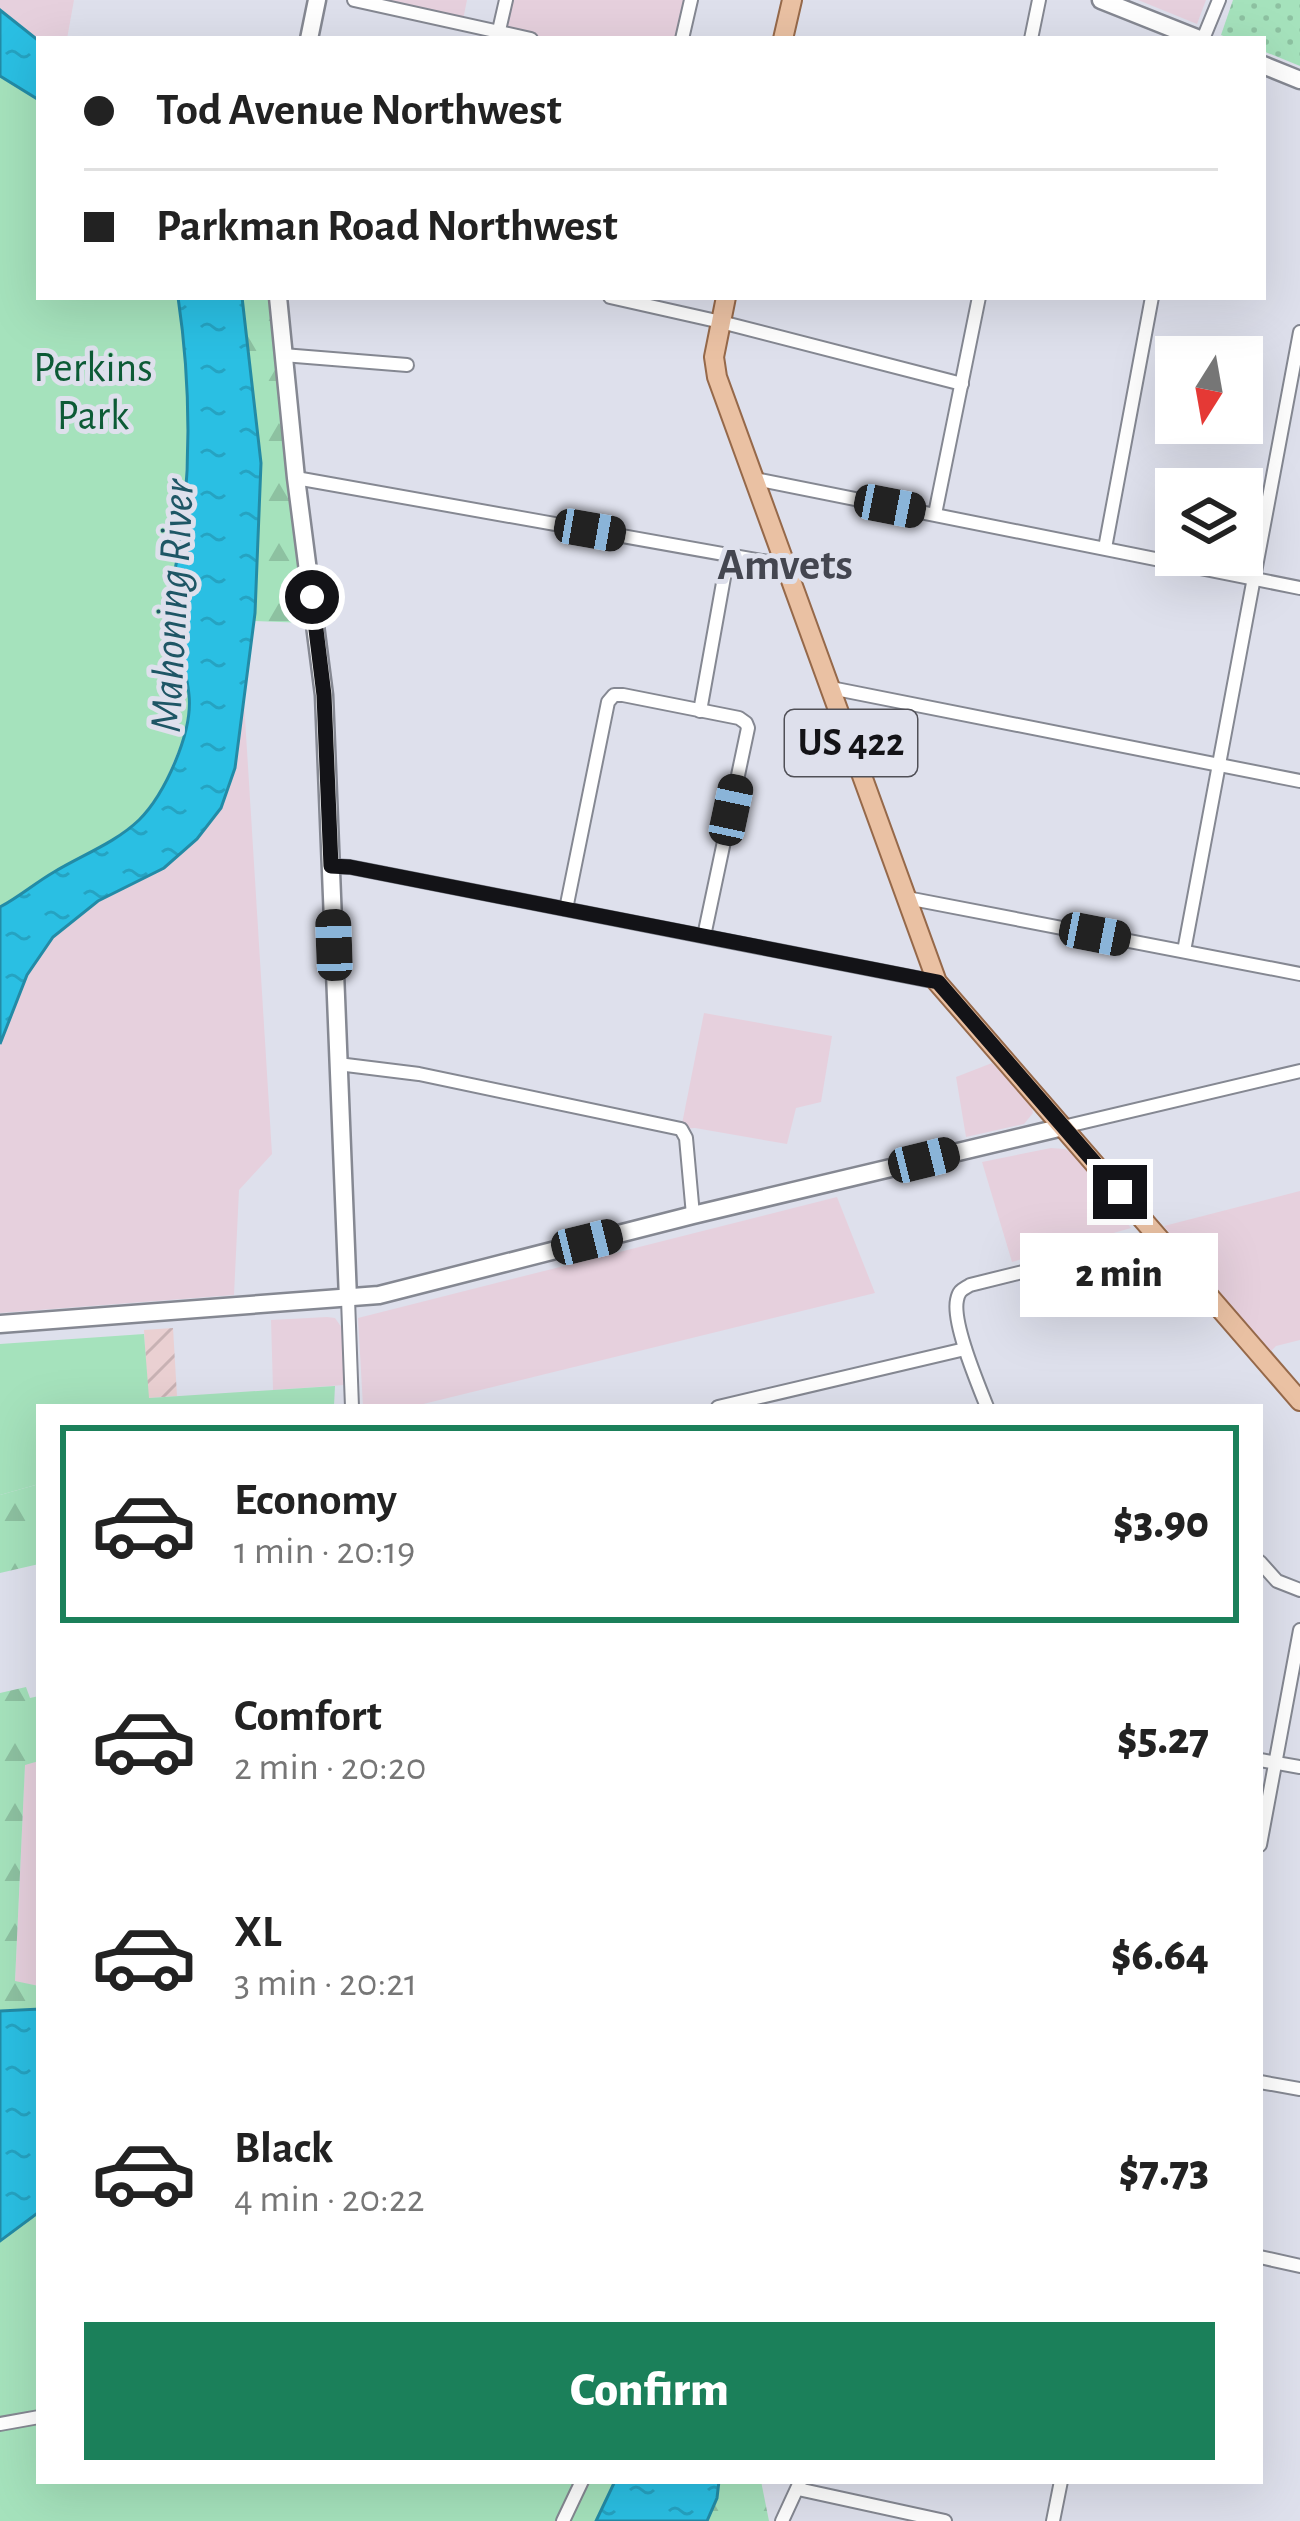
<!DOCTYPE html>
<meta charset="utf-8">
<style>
body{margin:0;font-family:"Alegreya Sans",sans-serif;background:#f2f2f2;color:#222;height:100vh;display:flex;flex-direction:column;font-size:45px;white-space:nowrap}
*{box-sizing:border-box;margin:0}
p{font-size:39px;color:#767676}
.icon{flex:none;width:66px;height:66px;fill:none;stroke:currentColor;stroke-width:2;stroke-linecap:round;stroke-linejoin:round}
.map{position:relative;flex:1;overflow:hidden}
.panel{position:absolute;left:36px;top:1404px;width:1227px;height:1080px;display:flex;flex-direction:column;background:#fff;border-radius:0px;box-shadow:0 12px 48px #0002}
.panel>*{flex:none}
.guide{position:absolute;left:36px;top:36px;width:1230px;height:264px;border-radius:0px;box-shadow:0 12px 48px #0002;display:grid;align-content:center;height:264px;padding:0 48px;background:#fff}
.needle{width:78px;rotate:191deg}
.fabs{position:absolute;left:1155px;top:336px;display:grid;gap:24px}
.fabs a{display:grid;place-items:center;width:108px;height:108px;border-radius:0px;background:#fff;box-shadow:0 12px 48px #0002;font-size:60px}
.end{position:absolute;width:54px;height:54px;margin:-27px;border:15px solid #131317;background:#fff;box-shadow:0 0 0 6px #fff}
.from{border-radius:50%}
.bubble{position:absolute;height:84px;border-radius:0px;background:#fff;box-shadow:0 12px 48px #0002;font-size:39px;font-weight:800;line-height:84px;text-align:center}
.car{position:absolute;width:36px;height:72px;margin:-36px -18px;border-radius:15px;box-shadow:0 0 9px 3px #0007;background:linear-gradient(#222 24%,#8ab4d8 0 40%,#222 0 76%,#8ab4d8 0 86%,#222 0)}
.guide b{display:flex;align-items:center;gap:42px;height:114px;font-size:45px}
.guide b+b{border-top:3px solid #e0e0e0}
.guide i{width:30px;height:30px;background:#222}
ul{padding:21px 0 0;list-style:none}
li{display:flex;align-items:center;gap:36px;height:198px;margin:0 24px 18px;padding:0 24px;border:6px solid transparent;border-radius:0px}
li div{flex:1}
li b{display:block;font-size:45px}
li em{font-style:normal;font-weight:800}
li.active{border-color:#1b805a}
li>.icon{width:108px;height:108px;stroke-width:1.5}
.primary-button{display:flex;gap:24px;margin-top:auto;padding:24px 48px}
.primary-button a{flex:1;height:138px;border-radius:0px;background:#1b805a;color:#fff;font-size:48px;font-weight:800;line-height:138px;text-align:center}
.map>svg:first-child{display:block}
.commercial{fill:#e6d0dd}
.industrial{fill:url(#industrial-furrows)}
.grass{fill:url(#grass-dots)}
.forest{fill:url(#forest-firs)}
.park{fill:#a5e2bc}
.water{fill:url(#water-ripples);stroke:#238ba6;stroke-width:3}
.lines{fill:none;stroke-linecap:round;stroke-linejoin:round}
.street-casing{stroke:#858892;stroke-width:16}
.secondary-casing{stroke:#858892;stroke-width:21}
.primary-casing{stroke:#96694a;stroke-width:22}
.street{stroke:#fff;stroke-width:12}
.secondary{stroke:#fff;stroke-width:16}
.primary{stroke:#eac1a3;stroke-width:18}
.route{stroke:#131317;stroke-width:15}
.labels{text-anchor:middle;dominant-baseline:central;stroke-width:10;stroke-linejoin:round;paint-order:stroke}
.shield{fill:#dee0ec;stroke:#505057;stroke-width:3}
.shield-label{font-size:39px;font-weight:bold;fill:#131317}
.park-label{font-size:42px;fill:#0d5b36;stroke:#dee0ec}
.neighbourhood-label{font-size:45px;font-weight:bold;fill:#444650;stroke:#dee0ec}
.water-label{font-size:45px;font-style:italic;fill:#1e5665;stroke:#dee0ec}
</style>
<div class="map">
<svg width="1300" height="2521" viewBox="0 0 1300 2521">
<defs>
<pattern id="industrial-furrows" width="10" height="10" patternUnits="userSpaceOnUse" patternTransform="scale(3)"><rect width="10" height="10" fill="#ead0d2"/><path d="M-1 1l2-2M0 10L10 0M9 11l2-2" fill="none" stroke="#c8b2b4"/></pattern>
<pattern id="grass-dots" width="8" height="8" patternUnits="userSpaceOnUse" patternTransform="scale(3)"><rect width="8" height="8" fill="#a5e2bc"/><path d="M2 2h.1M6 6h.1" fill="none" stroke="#8dc1a1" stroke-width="1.8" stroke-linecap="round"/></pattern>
<pattern id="forest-firs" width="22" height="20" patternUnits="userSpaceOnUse" patternTransform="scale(3)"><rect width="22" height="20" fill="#a5e2bc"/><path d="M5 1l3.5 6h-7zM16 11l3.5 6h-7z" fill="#8dc1a1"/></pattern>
<pattern id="water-ripples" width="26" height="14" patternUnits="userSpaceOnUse" patternTransform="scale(3)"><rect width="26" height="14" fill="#2abfe3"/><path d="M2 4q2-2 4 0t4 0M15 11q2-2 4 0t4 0" fill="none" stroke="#25a3c2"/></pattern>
</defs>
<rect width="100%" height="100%" fill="#dee0ec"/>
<!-- commercial -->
<g class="commercial">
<path d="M0,0H74L67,39L39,41L0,10Z"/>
<path d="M373,0H467L463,20Z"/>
<path d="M512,0H685L676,39H550L509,30L507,22Z"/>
<path d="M1138,0H1206L1197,24Z"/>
<path d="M244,702L272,1154L239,1190L234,1295L0,1313V1044L27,975L53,937L98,901L164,868L235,768Z"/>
<path d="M704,1013L832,1036L821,1102L796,1108L787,1144L695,1128L681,1129Z"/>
<path d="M992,1063L1031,1104L1033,1113L1024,1124L966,1137L956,1077Z"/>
<path d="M1051,1148L1065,1149L1075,1155L1131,1228L1012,1262L982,1162Z"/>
<path d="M1300,1191V1340L1276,1346L1269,1353L1164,1226Z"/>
<path d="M837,1197L875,1293L411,1407H363L358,1318Z"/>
<path d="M327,1317L335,1318L342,1328L344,1385L273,1390L271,1320Z"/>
<path d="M39,1761V1986L15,1982L25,1764Z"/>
</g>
<!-- industrial -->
<path class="industrial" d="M173,1328L177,1396L148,1398L144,1330Z"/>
<!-- grass -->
<path class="grass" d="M1233,0H1300V66L1263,51V39H1231L1221,35Z"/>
<!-- forest -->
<g class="forest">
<path d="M242,297H271L306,623L254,621L261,463Z"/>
<path d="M39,1484V1564L0,1573V1495Z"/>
<path d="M26,1687L30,1698L39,1696V1761L25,1765L15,1981L39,1986V2009L0,2011V1693Z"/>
<path d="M719,2481H761L769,2521H707L717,2498Z"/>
</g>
<!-- park -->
<g class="park">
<path d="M0,76L39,100V297H178L187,355V427L184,524L172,597L181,660L190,698L184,737L162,789L139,820L106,844L0,907Z"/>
<path d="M144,1334L149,1398L335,1386L334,1406L39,1407V1484L0,1495V1344Z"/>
<path d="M39,2212V2481H615L596,2521H0V2241Z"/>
</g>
<!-- water -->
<g class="water">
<path d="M0,10L39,41V100L0,76Z"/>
<path d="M178,297H242L261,463L255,613L235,768L221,808L197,839L164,868L98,901L53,937L27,975L0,1044V907C19,897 35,883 54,872C82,855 115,843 139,820C165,794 193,732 189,695C186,663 171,630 172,597C172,573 181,548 183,525C191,449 189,371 178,297Z"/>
<path d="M39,2009V2212L0,2241V2011Z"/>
<path d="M615,2481H719L717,2498L707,2521H596Z"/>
</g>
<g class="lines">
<!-- street casing -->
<g class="street-casing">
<g id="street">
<path d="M354,0L531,39"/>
<path d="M497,39L506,0"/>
<path d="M682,39L691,0"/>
<path d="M1031,39L1039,0"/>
<path d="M1203,39L1219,0"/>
<path d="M610,297L721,322L962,384"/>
<path d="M283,355L407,365"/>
<path d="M296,478L785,565"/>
<path d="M755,479L1300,588"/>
<path d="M935,514L979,297"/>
<path d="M1105,548L1152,297"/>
<path d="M831,688L1300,781"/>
<path d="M700,711L728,555"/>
<path d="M331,866L350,867L937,982"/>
<path d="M907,898L1300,974"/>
<path d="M566,909L608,702L614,695H623L739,718L746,723L748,728L704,936"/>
<path d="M1184,951L1300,332"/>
<path d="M338,1064L419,1074L681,1129L686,1138L693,1215"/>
<path d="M1063,1127L1300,1071"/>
<path d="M348,1299L352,1407"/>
<path d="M718,1407L965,1349"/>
<path d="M987,1407C978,1384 952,1323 957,1300C959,1290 962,1290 970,1285L1160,1238"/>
<path d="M1260,1562L1277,1581L1300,1590"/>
<path d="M1260,1760L1300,1767"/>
<path d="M1260,1845L1300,1630"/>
<path d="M1260,2082L1300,2089"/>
<path d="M1260,2257L1300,2266"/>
<path d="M0,2424L39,2417"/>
<path d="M798,2489L945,2521"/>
<path d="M563,2521L582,2481"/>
<path d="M782,2521L800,2482"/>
<path d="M1053,2521L1061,2481"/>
</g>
</g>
<!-- secondary casing -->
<g class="secondary-casing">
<g id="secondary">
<path d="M1101,0L1199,39"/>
<path d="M309,39L317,0"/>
<path d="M1263,65L1300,80"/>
<path d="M278,297L296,478L324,695L348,1299"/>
<path d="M0,1324L379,1295L693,1215L1063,1127"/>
</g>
</g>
<!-- primary casing -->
<g class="primary-casing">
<g id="primary">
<path d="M783,39L792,0"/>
<path d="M726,297L714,357L717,377L937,982L1300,1401"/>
</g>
</g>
<!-- street -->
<use href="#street" class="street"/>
<!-- secondary -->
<use href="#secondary" class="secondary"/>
<!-- primary -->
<use href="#primary" class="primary"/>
</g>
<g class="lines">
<!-- route -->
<path class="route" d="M312,597L324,695L331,866L350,867L938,982L1120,1192"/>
</g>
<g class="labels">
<!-- shield labels -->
<rect class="shield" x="785" y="710" width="132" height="66" rx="9"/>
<g class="shield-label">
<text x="851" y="743">US 422</text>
</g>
<!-- park labels -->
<g class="park-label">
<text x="93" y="368">Perkins<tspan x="93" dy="48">Park</tspan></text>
</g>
<!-- neighbourhood labels -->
<g class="neighbourhood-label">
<text x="785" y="565">Amvets</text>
</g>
<!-- water labels -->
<g class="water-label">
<text transform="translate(173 606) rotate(-87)">Mahoning River</text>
</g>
</g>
</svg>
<div class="fabs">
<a><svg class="needle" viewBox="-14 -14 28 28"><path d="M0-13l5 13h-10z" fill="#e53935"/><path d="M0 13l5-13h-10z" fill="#767676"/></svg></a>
<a><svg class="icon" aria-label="layers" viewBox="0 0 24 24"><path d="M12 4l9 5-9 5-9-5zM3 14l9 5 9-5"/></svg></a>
</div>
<i class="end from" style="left:312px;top:597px"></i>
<i class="end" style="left:1120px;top:1192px"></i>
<div class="bubble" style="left:1020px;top:1233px;width:198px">2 min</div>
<i class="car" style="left:890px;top:506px;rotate:101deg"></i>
<i class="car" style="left:590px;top:530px;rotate:100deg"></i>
<i class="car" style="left:731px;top:810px;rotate:12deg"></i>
<i class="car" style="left:1095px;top:934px;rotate:101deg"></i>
<i class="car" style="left:334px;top:945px;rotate:358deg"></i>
<i class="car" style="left:924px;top:1160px;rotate:76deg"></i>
<i class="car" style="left:587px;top:1242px;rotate:76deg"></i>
<div class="guide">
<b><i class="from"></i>Tod Avenue Northwest</b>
<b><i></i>Parkman Road Northwest</b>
</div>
<section class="panel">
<ul>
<li class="active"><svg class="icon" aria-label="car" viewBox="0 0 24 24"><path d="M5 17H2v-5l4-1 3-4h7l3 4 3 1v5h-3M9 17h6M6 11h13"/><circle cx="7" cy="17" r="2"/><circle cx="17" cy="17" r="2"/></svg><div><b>Economy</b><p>1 min · 20:19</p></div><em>$3.90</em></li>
<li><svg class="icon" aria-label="car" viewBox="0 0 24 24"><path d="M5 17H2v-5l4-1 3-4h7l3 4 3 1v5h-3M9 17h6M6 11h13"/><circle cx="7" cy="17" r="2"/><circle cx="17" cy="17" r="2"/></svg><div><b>Comfort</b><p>2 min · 20:20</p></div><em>$5.27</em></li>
<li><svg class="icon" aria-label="car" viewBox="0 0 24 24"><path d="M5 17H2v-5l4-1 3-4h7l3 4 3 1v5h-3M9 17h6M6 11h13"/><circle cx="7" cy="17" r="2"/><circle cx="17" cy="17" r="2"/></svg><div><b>XL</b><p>3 min · 20:21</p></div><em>$6.64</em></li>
<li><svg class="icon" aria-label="car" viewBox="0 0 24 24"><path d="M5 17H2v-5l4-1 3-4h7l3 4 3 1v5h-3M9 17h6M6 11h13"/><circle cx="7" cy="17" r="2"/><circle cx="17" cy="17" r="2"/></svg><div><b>Black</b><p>4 min · 20:22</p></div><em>$7.73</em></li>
</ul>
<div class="primary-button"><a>Confirm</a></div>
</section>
</div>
